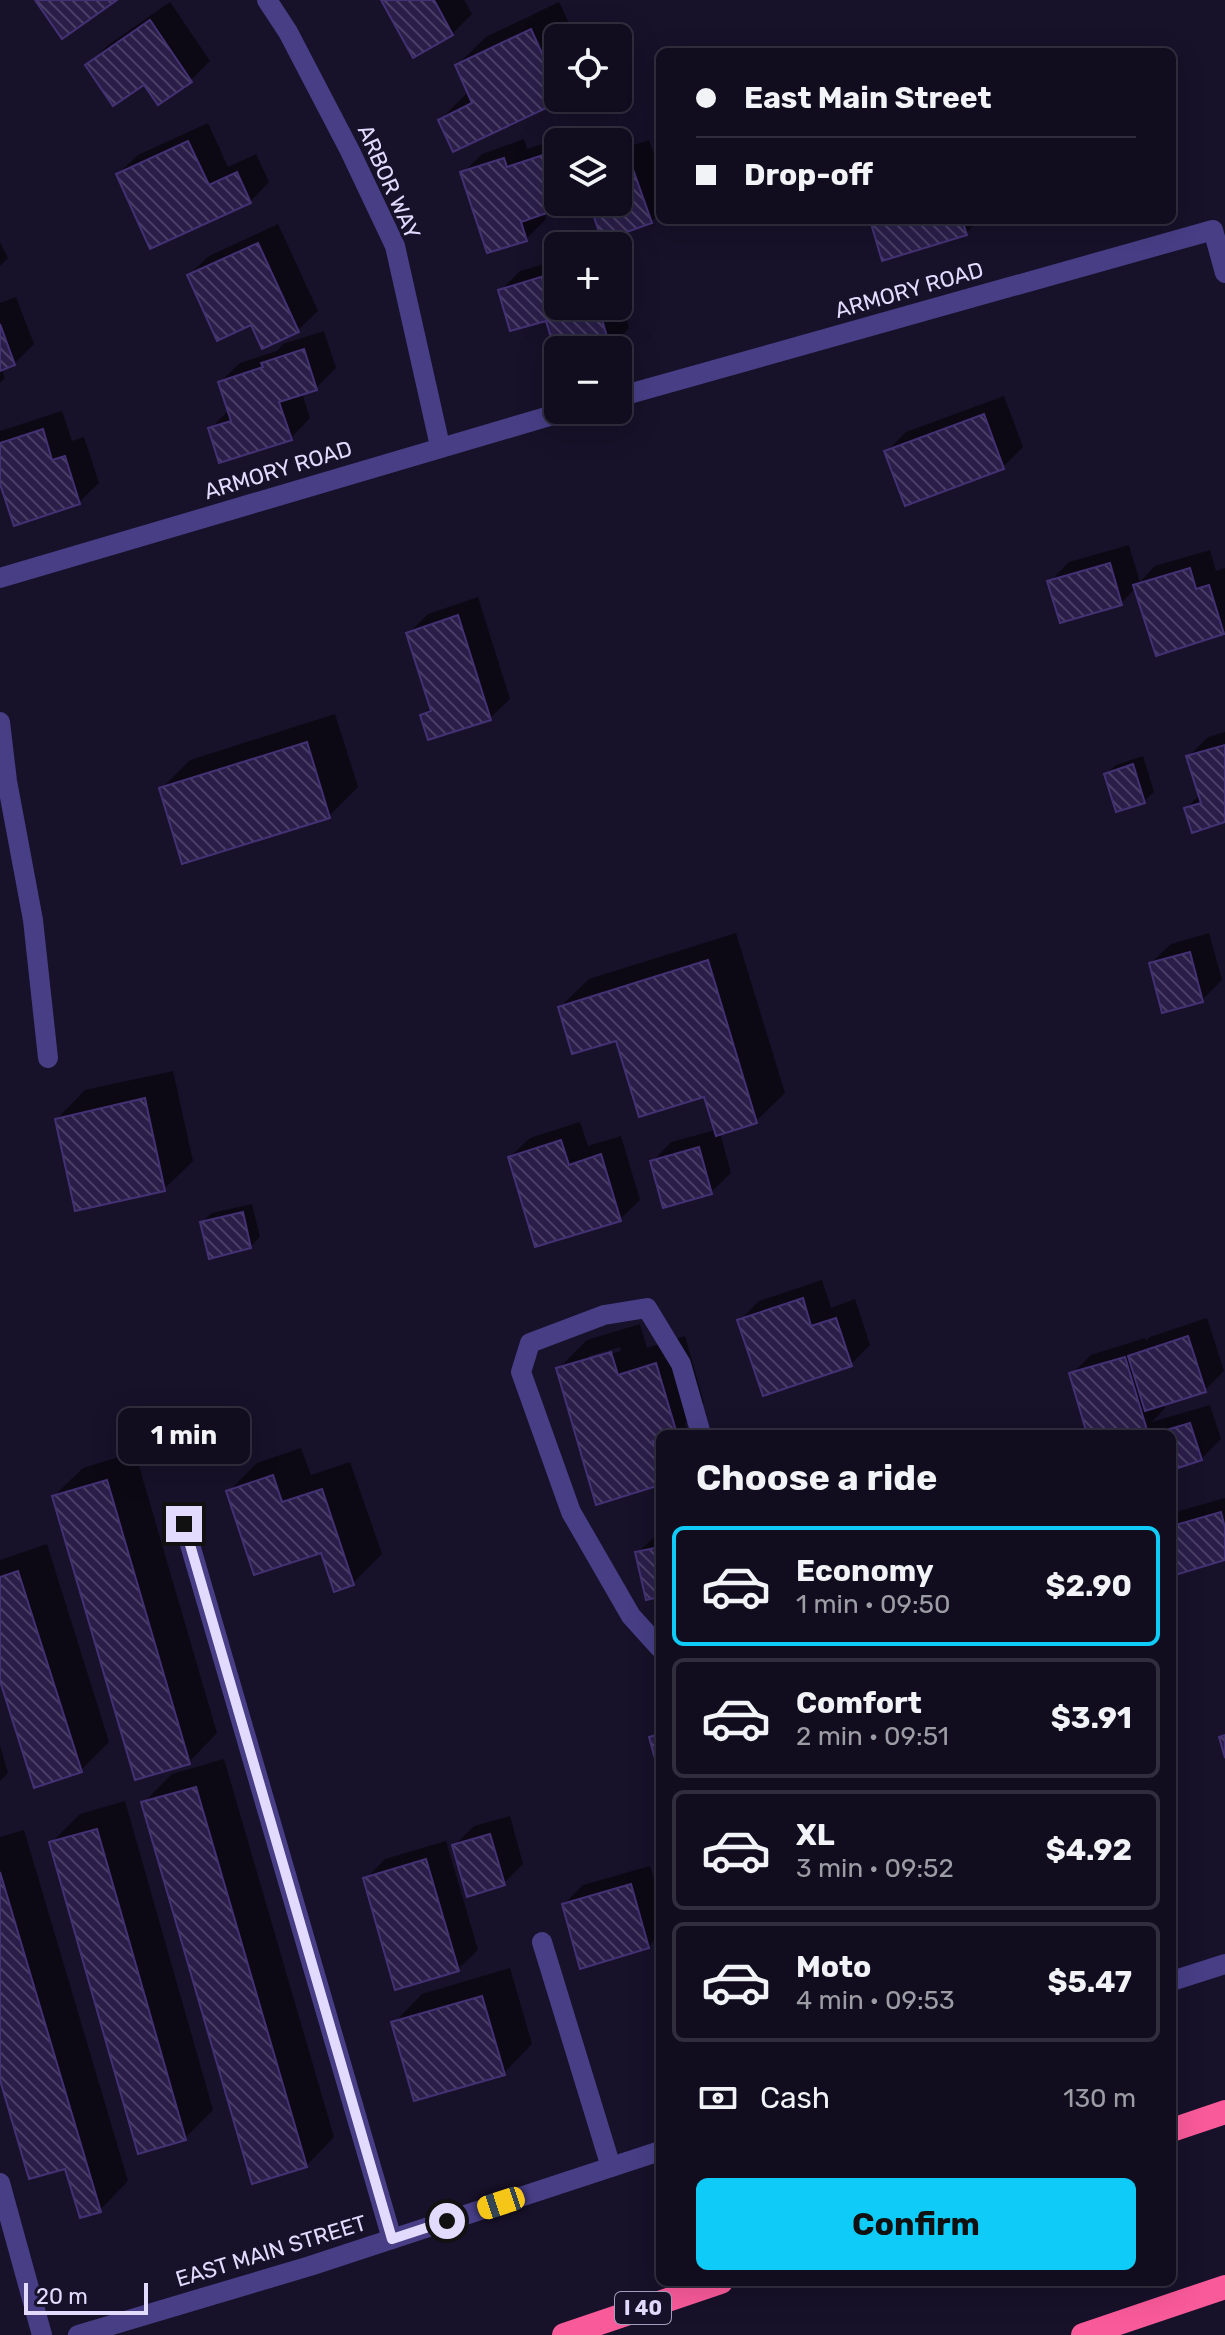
<!DOCTYPE html>
<meta charset="utf-8">
<style>
body{margin:0;font-family:Rubik,sans-serif;background:#1e1b2c;color:#f1f3f6;height:100vh;display:flex;flex-direction:column;font-size:30px;white-space:nowrap}
*{box-sizing:border-box;margin:0}
p{font-size:26px;color:#9c9ca4}
.icon{flex:none;width:44px;height:44px;fill:none;stroke:currentColor;stroke-width:2;stroke-linecap:round;stroke-linejoin:round}
.map{position:relative;flex:1;overflow:hidden}
.side{position:absolute;left:656px;top:1430px;width:520px;height:856px;display:flex;flex-direction:column;background:#110d1f;border-radius:12px;box-shadow:0 8px 32px #0002,0 0 0 2px #302d3d}
.side>*{flex:none}
.hud{position:absolute;left:656px;top:48px;width:520px;height:176px;border-radius:12px;box-shadow:0 8px 32px #0002,0 0 0 2px #302d3d;display:grid;align-content:center;height:176px;padding:0 40px;background:#110d1f}
.fabs{position:absolute;left:544px;top:24px;display:grid;gap:16px}
.fabs a{display:grid;place-items:center;width:88px;height:88px;border-radius:12px;background:#110d1f;box-shadow:0 8px 32px #0002,0 0 0 2px #302d3d;font-size:40px}
.scale{position:absolute;left:24px;bottom:20px;width:124px;box-sizing:border-box;padding-left:8px;border:4px solid #e2dbfe;border-top:0;font-size:22px;line-height:28px;white-space:nowrap;color:#e2dbfe;-webkit-text-stroke:6px #171129;paint-order:stroke}
.end{position:absolute;width:36px;height:36px;margin:-18px;border:10px solid #e2dbfe;background:#111;box-shadow:0 0 0 4px #111}
.from{border-radius:50%}
.bubble{position:absolute;height:56px;border-radius:12px;background:#110d1f;box-shadow:0 8px 32px #0002,0 0 0 2px #302d3d;font-size:26px;font-weight:700;line-height:56px;text-align:center}
.car{position:absolute;width:24px;height:48px;margin:-24px -12px;border-radius:10px;box-shadow:0 0 6px 2px #0007;background:linear-gradient(#f5c518 24%,#345 0 40%,#f5c518 0 76%,#345 0 86%,#f5c518 0)}
.hud b{display:flex;align-items:center;gap:28px;height:76px;font-size:30px}
.hud b+b{border-top:2px solid #302d3d}
.hud i{width:20px;height:20px;background:#f1f3f6}
ul{padding:0;list-style:none}
li{display:flex;align-items:center;gap:24px;height:120px;margin:0 16px 12px;padding:0 24px;border:4px solid #302d3d;border-radius:12px}
li div{flex:1}
li b{display:block;font-size:30px}
li em{font-style:normal;font-weight:700}
li.selected{border-color:#0eccf7}
li>.icon{width:72px;height:72px;stroke-width:1.5}
h2{padding:0 40px;font-size:36px;line-height:96px}
.pay{display:flex;align-items:center;gap:20px;height:88px;padding:0 40px;font-size:30px}
.pay p{margin-inline-start:auto}
.button{display:flex;gap:16px;margin-top:auto;padding:16px 40px}
.button a{flex:1;height:92px;border-radius:12px;background:#0eccf7;color:#111;font-size:32px;font-weight:700;line-height:92px;text-align:center}
.map>svg:first-child{display:block}
.shadow{fill:#0007;fill-rule:evenodd}
.building{fill:url(#building-back-hatch);stroke:#443174;stroke-width:2}
.lines{fill:none;stroke-linecap:round;stroke-linejoin:round}
.service{stroke:#473e86;stroke-width:20}
.minor{stroke:#473e86;stroke-width:20}
.tertiary{stroke:#473e86;stroke-width:20}
.motorway{stroke:#f95a9a;stroke-width:24}
.route{stroke:#e2dbfe;stroke-width:10}
.labels{text-anchor:middle;dominant-baseline:central;stroke-width:7;stroke-linejoin:round;paint-order:stroke}
.shield{fill:#171129;stroke:#a59ebe;stroke-width:2}
.shield-label{font-size:20px;font-weight:bold;fill:#e2dbfe}
.street-label{font-size:22px;fill:#e2dbfe;stroke:#171129}
</style>
<div class="map">
<svg width="1225" height="2335" viewBox="0 0 1225 2335">
<defs>
<pattern id="building-back-hatch" width="6" height="6" patternUnits="userSpaceOnUse" patternTransform="scale(2)"><rect width="6" height="6" fill="#2a1e49"/><path d="M-1 5l2 2M0 0l6 6M5-1l2 2" fill="none" stroke="#493e64"/></pattern>
</defs>
<rect width="100%" height="100%" fill="#171129"/>
<!-- shadow -->
<g class="shadow">
<path d="M384,0H464L472,14L452,34Z"/>
<path d="M170,2L210,61L191,80L145,82L88,65L107,46Z"/>
<path d="M559,2L576,38H558V98H563L454,150L440,120L469,91L457,65L486,37Z"/>
<path d="M208,123L228,167L256,154L269,182L250,202L118,174L138,155Z"/>
<path d="M563,137L564,142H558V202H565L560,207L544,212L546,219L526,239L463,173L482,154L524,139L527,149Z"/>
<path d="M649,140L660,172V212L651,222L591,202H618V150Z"/>
<path d="M872,220H979L966,233Z"/>
<path d="M278,224L318,311L298,330L263,346L252,323L189,275L209,256Z"/>
<path d="M0,242L8,258L0,266Z"/>
<path d="M558,260V306H618V289L629,328L610,348L558,350V354L548,318L500,291L520,271Z"/>
<path d="M16,297L34,344L14,364L1,368L5,378L0,383V303Z"/>
<path d="M324,331L336,368L316,388L302,393L310,418L291,438L210,429L229,410L220,382L240,363L277,351L283,344Z"/>
<path d="M1004,396L1023,447L1003,467L886,452L906,432Z"/>
<path d="M62,411L72,441L84,437L99,483L79,502L0,479V431Z"/>
<path d="M1129,545L1140,582L1155,566L1210,550L1216,571L1225,568V631L1223,633L1136,588L1121,603L1050,582L1069,562Z"/>
<path d="M478,597L510,699L490,718L422,715L432,706L409,633L428,614Z"/>
<path d="M335,714L358,787L329,816L183,861L161,789L190,760Z"/>
<path d="M1225,732V820L1186,808L1200,795L1188,757L1208,737Z"/>
<path d="M1143,756L1154,792L1144,801L1106,774L1116,765Z"/>
<path d="M736,933L785,1093L756,1121L720,1133L731,1173L711,1192L652,1162L671,1142L716,1130L705,1094L617,1038L560,1007L589,979Z"/>
<path d="M1209,933L1222,980L1202,1000L1151,963L1171,944Z"/>
<path d="M173,1071L193,1161L164,1189L57,1119L85,1090Z"/>
<path d="M580,1122L588,1146L621,1136L640,1200L620,1219L510,1157L530,1138Z"/>
<path d="M252,1204L260,1237L250,1247L202,1222L212,1213Z"/>
<path d="M822,1280L831,1308L855,1299L870,1345L850,1365L740,1320L759,1301Z"/>
<path d="M1207,1318L1224,1371L1205,1390L1164,1403L1165,1408L1152,1422L1210,1405L1221,1439L1201,1459L1172,1467V1434H1134L1138,1430L1126,1434H1089L1072,1374L1091,1355L1145,1338L1146,1341L1150,1337Z"/>
<path d="M640,1324L647,1348L685,1336L704,1403L685,1423L688,1434H660V1483L558,1369L587,1340ZM620,1347L621,1351L589,1360V1356Z"/>
<path d="M301,1448L311,1475L350,1462L382,1554L353,1583L322,1550L228,1492L257,1463Z"/>
<path d="M135,1452L217,1733L189,1762L54,1496L83,1468Z"/>
<path d="M1225,1498V1558L1172,1574V1513Z"/>
<path d="M660,1532V1595L638,1552Z"/>
<path d="M47,1544L109,1742L80,1771L0,1674V1560Z"/>
<path d="M0,1745L8,1773L0,1781Z"/>
<path d="M224,1759L334,2137L306,2166L143,1803L172,1774Z"/>
<path d="M125,1801L213,2110L185,2138L51,1843L80,1814Z"/>
<path d="M510,1816L523,1864L504,1883L454,1846L474,1826Z"/>
<path d="M24,1830L128,2181L100,2210L0,2073V1837Z"/>
<path d="M446,1841L478,1950L458,1969L366,1879L385,1859Z"/>
<path d="M650,1866L660,1901V1935L648,1947L564,1904L583,1885Z"/>
<path d="M510,1968L532,2044L504,2073L394,2023L422,1994Z"/>
</g>
<!-- building -->
<g class="building">
<path d="M35,0H117L62,39Z"/>
<path d="M381,0H434L453,35L413,58Z"/>
<path d="M150,20L192,82L158,105L144,85L113,106L85,65Z"/>
<path d="M531,29L558,89V98L563,100L453,152L438,120L472,103L455,65Z"/>
<path d="M188,141L209,185L237,172L251,203L150,249L116,174Z"/>
<path d="M543,155L561,208L521,222L527,241L487,253L460,172L504,158L507,167Z"/>
<path d="M629,158L652,223L602,241L589,202H618V162Z"/>
<path d="M870,220H962L967,235L882,261Z"/>
<path d="M258,243L299,332L262,349L251,325L217,341L187,275Z"/>
<path d="M544,276L546,287L558,284V306H598L611,350H558V361L546,321L510,331L498,290Z"/>
<path d="M0,324L15,365L0,371Z"/>
<path d="M304,349L317,390L279,402L292,440L219,463L208,428L231,421L218,382L263,367L261,363Z"/>
<path d="M984,414L1004,469L905,506L884,451Z"/>
<path d="M43,429L52,460L65,456L80,504L14,526L0,484V443Z"/>
<path d="M1110,563L1122,605L1060,623L1047,581Z"/>
<path d="M1190,568L1196,589L1209,585L1224,634L1156,656L1133,585Z"/>
<path d="M458,615L491,720L428,740L420,715L431,711L406,633Z"/>
<path d="M307,742L330,818L182,864L159,788Z"/>
<path d="M1225,745V822L1192,833L1184,808L1201,803L1186,756Z"/>
<path d="M1133,764L1145,803L1116,812L1104,774Z"/>
<path d="M1190,952L1203,1002L1162,1013L1149,963Z"/>
<path d="M708,960L757,1123L716,1136L704,1097L639,1117L616,1041L572,1054L558,1007Z"/>
<path d="M145,1098L165,1191L75,1211L55,1119Z"/>
<path d="M561,1140L569,1165L601,1154L621,1221L535,1247L508,1157Z"/>
<path d="M699,1147L712,1194L663,1208L650,1161Z"/>
<path d="M243,1212L251,1248L209,1259L200,1222Z"/>
<path d="M803,1298L811,1326L836,1318L852,1366L763,1396L737,1320Z"/>
<path d="M1188,1336L1206,1392L1145,1411L1128,1356Z"/>
<path d="M611,1352L618,1375L656,1363L677,1434H660V1439L653,1441L660,1464V1485L596,1505L556,1368Z"/>
<path d="M1125,1357L1147,1430L1133,1434H1087L1069,1373Z"/>
<path d="M1190,1423L1202,1460L1172,1470V1434H1153Z"/>
<path d="M273,1475L282,1502L322,1489L354,1585L334,1592L321,1553L254,1575L226,1491Z"/>
<path d="M107,1480L190,1764L135,1780L52,1496Z"/>
<path d="M1221,1512L1225,1528V1560L1172,1576V1526Z"/>
<path d="M660,1547V1597L646,1600L635,1552Z"/>
<path d="M18,1571L82,1772L34,1788L0,1681V1577Z"/>
<path d="M660,1734V1777L649,1737Z"/>
<path d="M1225,1735V1758L1219,1737Z"/>
<path d="M196,1787L307,2167L252,2184L141,1802Z"/>
<path d="M97,1829L186,2140L138,2154L49,1842Z"/>
<path d="M490,1834L505,1885L467,1897L452,1845Z"/>
<path d="M426,1859L459,1971L395,1990L363,1878Z"/>
<path d="M0,1872L101,2212L80,2218L65,2169L29,2179L0,2080Z"/>
<path d="M631,1884L649,1948L580,1969L562,1904Z"/>
<path d="M482,1996L505,2075L414,2101L391,2022Z"/>
</g>
<g class="lines">
<!-- service -->
<g class="service">
<path d="M0,722L7,781L33,920L48,1058"/>
<path d="M184,1524L392,2239"/>
<path d="M660,1648L631,1616L571,1512L521,1372L530,1343L604,1315L647,1308L681,1364L701,1434"/>
<path d="M542,1942L611,2167"/>
<path d="M0,2183L42,2335"/>
</g>
<!-- minor -->
<g class="minor">
<path d="M267,0L288,32L350,151L395,246L440,446"/>
<path d="M618,397L1213,230L1225,273"/>
<path d="M0,578L570,410"/>
</g>
<!-- tertiary -->
<g class="tertiary">
<path d="M1172,1981L1225,1964"/>
<path d="M78,2335L310,2266L660,2151"/>
</g>
<!-- motorway -->
<g class="motorway">
<path d="M1172,2130L1225,2112"/>
<path d="M564,2335L721,2282"/>
<path d="M1083,2335L1225,2287"/>
</g>
</g>
<g class="lines">
<!-- route -->
<path class="route" d="M184,1524L392,2239L447,2221"/>
</g>
<g class="labels">
<!-- shield labels -->
<rect class="shield" x="615" y="2292" width="56" height="32" rx="6"/>
<g class="shield-label">
<text x="643" y="2308">I 40</text>
</g>
<!-- street labels -->
<g class="street-label">
<text transform="translate(389 182) rotate(66)">ARBOR WAY</text>
<text transform="translate(909 290) rotate(-16)">ARMORY ROAD</text>
<text transform="translate(278 470) rotate(-17)">ARMORY ROAD</text>
<text transform="translate(271 2251) rotate(-17)">EAST MAIN STREET</text>
</g>
</g>
</svg>
<div class="fabs">
<a><svg class="icon" aria-label="locate" viewBox="0 0 24 24"><circle cx="12" cy="12" r="6"/><path d="M12 2v4M12 18v4M2 12h4M18 12h4"/></svg></a>
<a><svg class="icon" aria-label="layers" viewBox="0 0 24 24"><path d="M12 4l9 5-9 5-9-5zM3 14l9 5 9-5"/></svg></a>
<a>+</a>
<a>−</a>
</div>
<div class="scale">20 m</div>
<i class="end from" style="left:447px;top:2221px"></i>
<i class="end" style="left:184px;top:1524px"></i>
<div class="bubble" style="left:118px;top:1408px;width:132px">1 min</div>
<i class="car" style="left:501px;top:2203px;rotate:252deg"></i>
<div class="hud">
<b><i class="from"></i>East Main Street</b>
<b><i></i>Drop-off</b>
</div>
<section class="side">
<h2>Choose a ride</h2>
<ul>
<li class="selected"><svg class="icon" aria-label="car" viewBox="0 0 24 24"><path d="M5 17H2v-5l4-1 3-4h7l3 4 3 1v5h-3M9 17h6M6 11h13"/><circle cx="7" cy="17" r="2"/><circle cx="17" cy="17" r="2"/></svg><div><b>Economy</b><p>1 min · 09:50</p></div><em>$2.90</em></li>
<li><svg class="icon" aria-label="car" viewBox="0 0 24 24"><path d="M5 17H2v-5l4-1 3-4h7l3 4 3 1v5h-3M9 17h6M6 11h13"/><circle cx="7" cy="17" r="2"/><circle cx="17" cy="17" r="2"/></svg><div><b>Comfort</b><p>2 min · 09:51</p></div><em>$3.91</em></li>
<li><svg class="icon" aria-label="car" viewBox="0 0 24 24"><path d="M5 17H2v-5l4-1 3-4h7l3 4 3 1v5h-3M9 17h6M6 11h13"/><circle cx="7" cy="17" r="2"/><circle cx="17" cy="17" r="2"/></svg><div><b>XL</b><p>3 min · 09:52</p></div><em>$4.92</em></li>
<li><svg class="icon" aria-label="car" viewBox="0 0 24 24"><path d="M5 17H2v-5l4-1 3-4h7l3 4 3 1v5h-3M9 17h6M6 11h13"/><circle cx="7" cy="17" r="2"/><circle cx="17" cy="17" r="2"/></svg><div><b>Moto</b><p>4 min · 09:53</p></div><em>$5.47</em></li>
</ul>
<div class="pay"><svg class="icon" aria-label="cash" viewBox="0 0 24 24"><path d="M3 7h18v10H3z"/><circle cx="12" cy="12" r="2"/></svg>Cash<p>130 m</p></div>
<div class="button"><a>Confirm</a></div>
</section>
</div>
